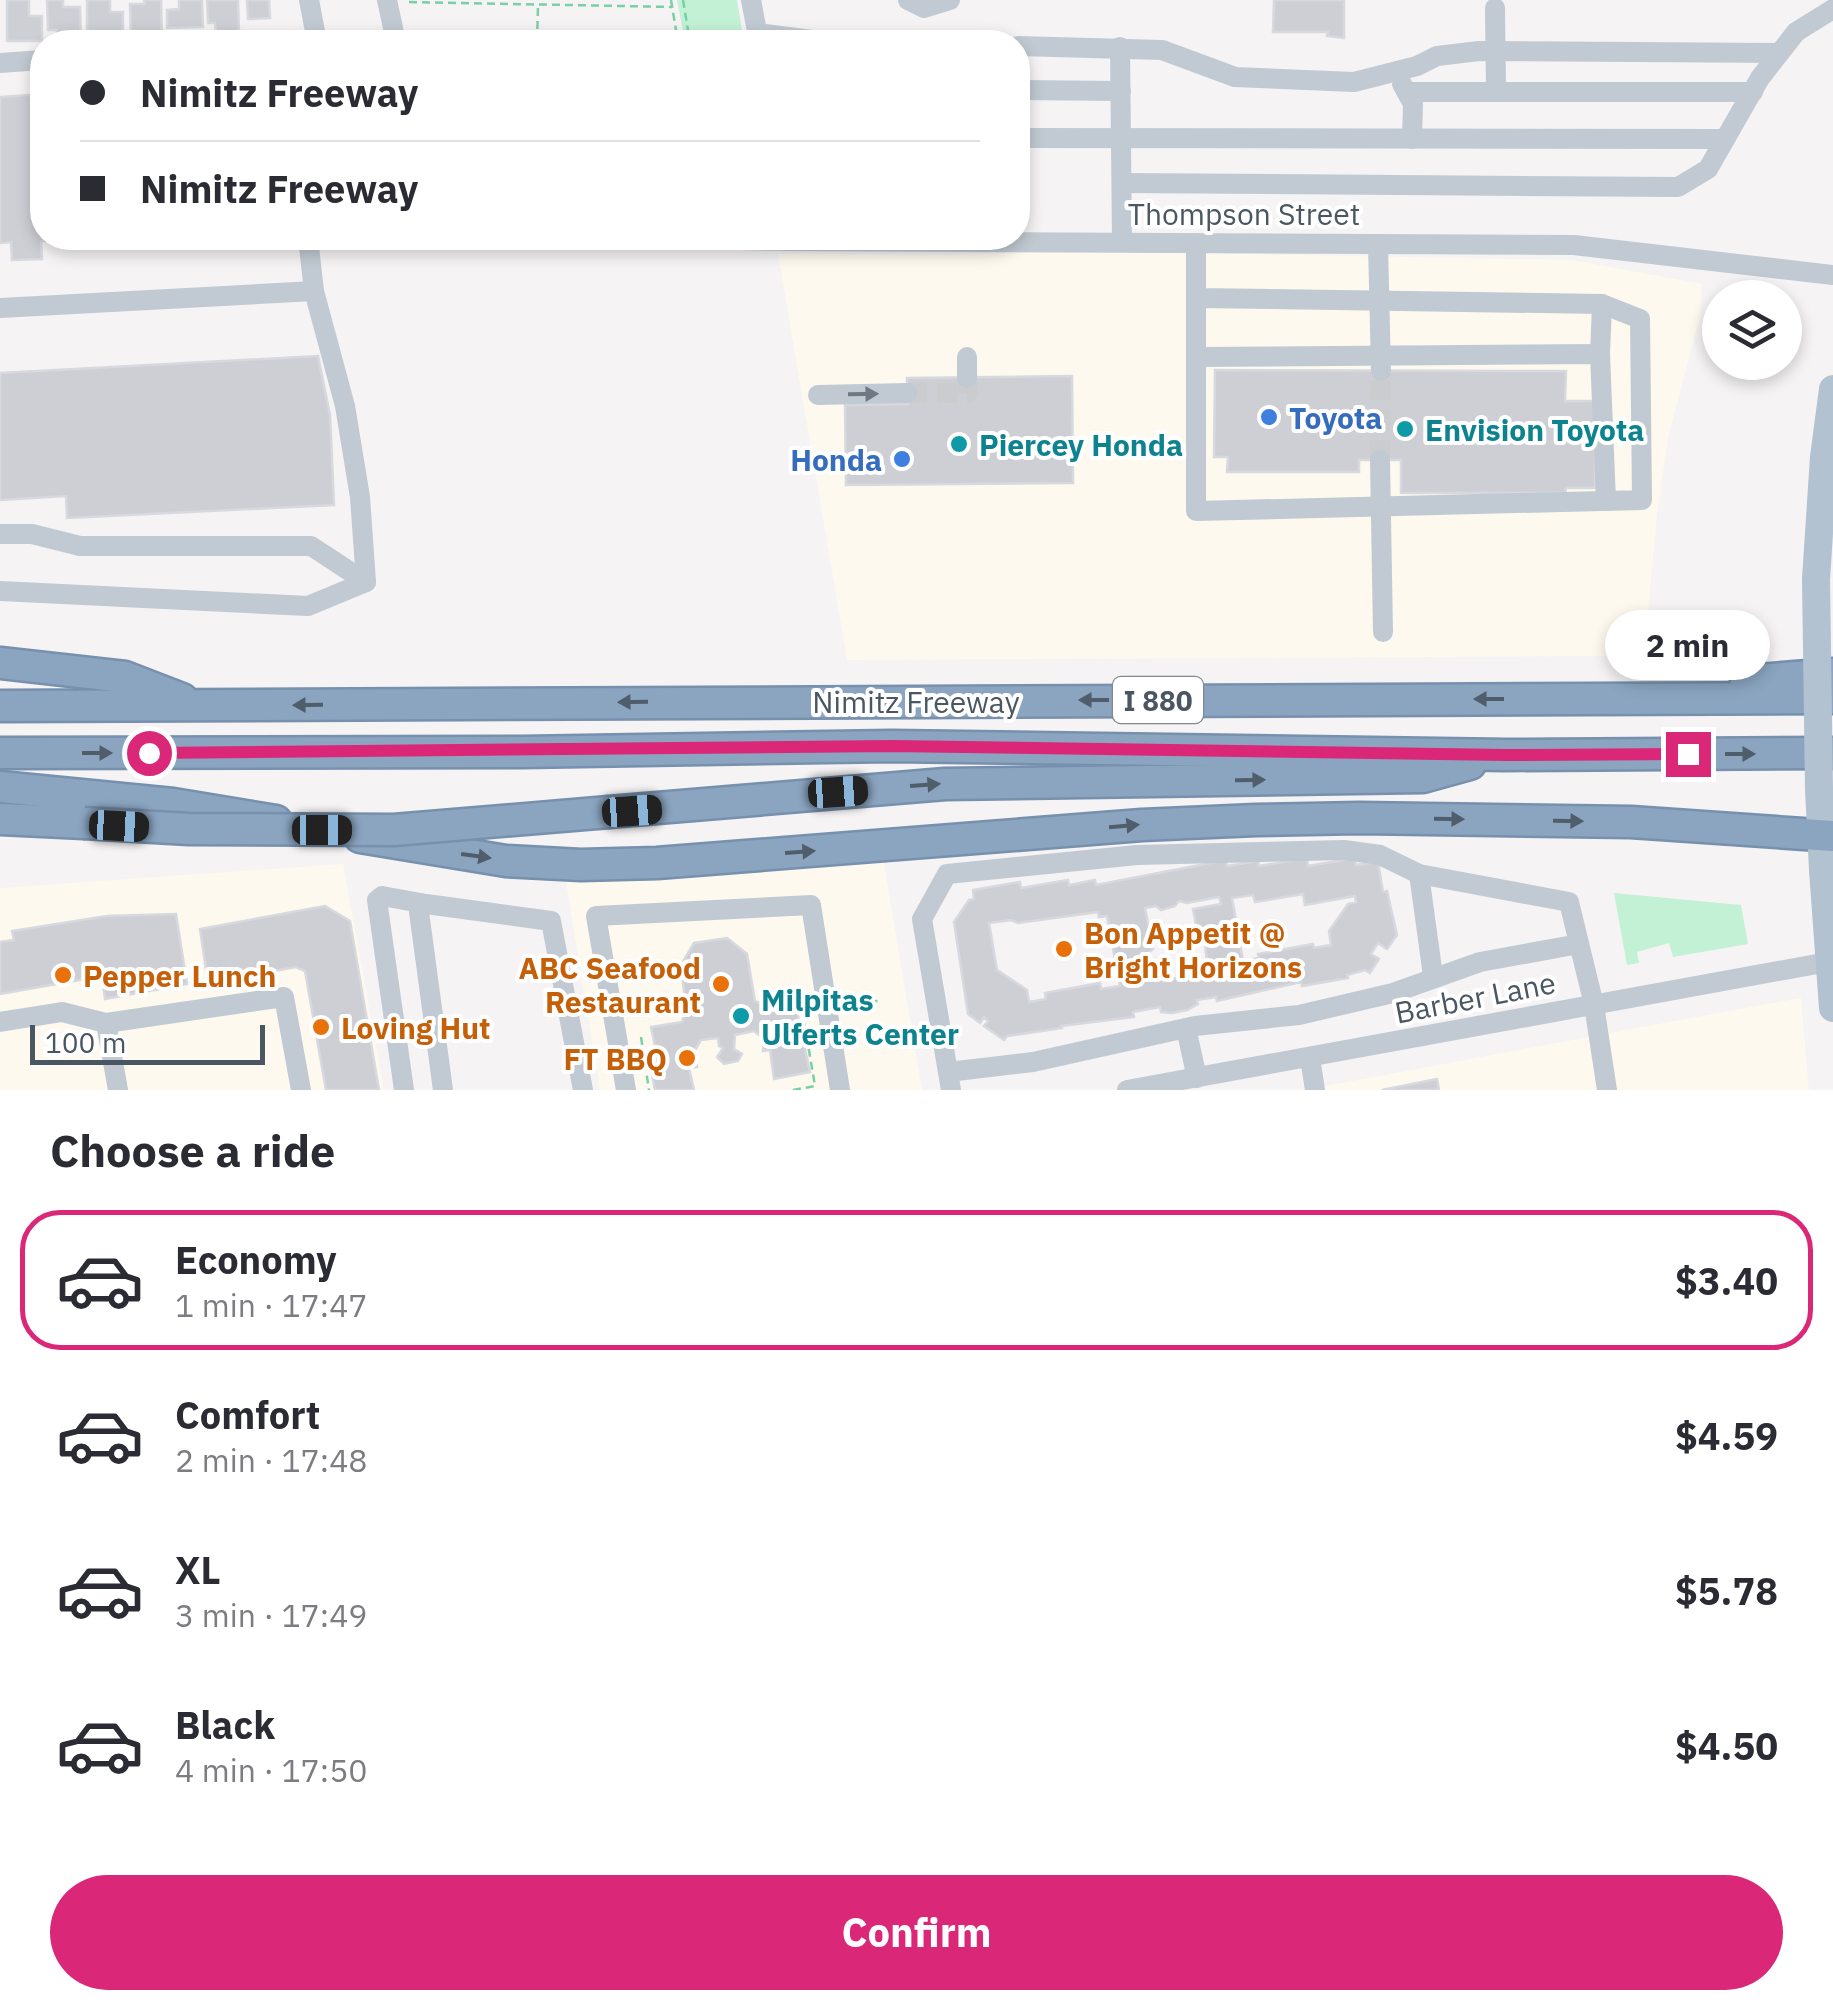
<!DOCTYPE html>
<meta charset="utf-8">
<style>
body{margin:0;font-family:"IBM Plex Sans",sans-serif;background:#f7f7f7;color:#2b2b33;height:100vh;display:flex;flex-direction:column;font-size:38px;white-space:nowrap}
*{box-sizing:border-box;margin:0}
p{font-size:32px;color:#7c7c81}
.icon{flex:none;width:55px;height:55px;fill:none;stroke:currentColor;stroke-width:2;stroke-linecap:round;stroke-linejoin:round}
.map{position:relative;height:1090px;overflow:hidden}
.panel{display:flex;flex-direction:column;background:#fff;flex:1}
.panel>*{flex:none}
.top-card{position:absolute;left:30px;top:30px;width:1000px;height:220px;border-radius:40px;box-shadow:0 5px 15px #0003;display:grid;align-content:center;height:220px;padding:0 50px;background:#fff}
.controls{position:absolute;left:1702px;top:280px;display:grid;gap:20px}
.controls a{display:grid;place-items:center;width:100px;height:100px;border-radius:50%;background:#fff;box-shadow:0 5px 15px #0003;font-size:50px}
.scale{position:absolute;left:30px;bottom:25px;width:235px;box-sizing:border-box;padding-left:10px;border:5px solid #4a5661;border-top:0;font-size:28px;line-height:35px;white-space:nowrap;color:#4a5661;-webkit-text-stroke:8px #fff;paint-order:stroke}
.end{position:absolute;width:45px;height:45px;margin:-22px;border:12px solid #db2777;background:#fff;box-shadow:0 0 0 5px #fff}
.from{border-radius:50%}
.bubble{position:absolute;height:70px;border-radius:35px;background:#fff;box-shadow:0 5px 15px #0003;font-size:32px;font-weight:700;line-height:70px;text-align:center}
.car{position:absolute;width:30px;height:60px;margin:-30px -15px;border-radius:12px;box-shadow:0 0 8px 2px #0007;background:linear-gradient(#222 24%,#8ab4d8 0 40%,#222 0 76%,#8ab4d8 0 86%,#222 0)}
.top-card b{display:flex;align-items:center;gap:35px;height:95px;font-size:38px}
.top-card b+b{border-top:2px solid #e1e1e2}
.top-card i{width:25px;height:25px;background:#2b2b33}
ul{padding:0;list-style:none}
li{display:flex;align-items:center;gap:30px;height:140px;margin:0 20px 15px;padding:0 30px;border:5px solid transparent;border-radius:40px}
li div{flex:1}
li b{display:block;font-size:38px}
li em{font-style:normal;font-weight:700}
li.selected{border-color:#db2777}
li>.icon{width:90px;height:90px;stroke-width:1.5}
h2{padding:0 50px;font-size:45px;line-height:120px}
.cta{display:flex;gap:20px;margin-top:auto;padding:20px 50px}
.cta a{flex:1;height:115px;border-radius:60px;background:#db2777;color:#fff;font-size:40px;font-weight:700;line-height:115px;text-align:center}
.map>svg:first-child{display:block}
.commercial{fill:#fdf9ef}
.green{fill:#c3f1d5}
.building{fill:#cdcfd5;stroke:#d7d9de;stroke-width:2.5;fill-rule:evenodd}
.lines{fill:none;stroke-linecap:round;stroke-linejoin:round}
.minor-tunnel{stroke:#caccce;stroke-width:20;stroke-dasharray:20 10;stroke-linecap:butt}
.highway-casing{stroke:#7690ad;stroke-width:35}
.path{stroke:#7ad0a6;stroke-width:2.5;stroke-dasharray:8 5;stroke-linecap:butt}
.minor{stroke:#c1cad2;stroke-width:20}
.major{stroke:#b3c2d1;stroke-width:28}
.highway{stroke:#8ba5c1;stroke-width:30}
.highway-bridge-casing{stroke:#7690ad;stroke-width:35;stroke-linecap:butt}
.major-bridge{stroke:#b3c2d1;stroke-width:28}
.highway-bridge{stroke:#8ba5c1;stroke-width:30}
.oneway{fill:#6e7983}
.oneway2{fill:#505e6b}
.route{stroke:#db2777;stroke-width:12}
.shop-dot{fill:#3f7fe0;stroke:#fff;stroke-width:4}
.culture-dot{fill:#0f9aa8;stroke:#fff;stroke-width:4}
.food-dot{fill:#e8710a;stroke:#fff;stroke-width:4}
.labels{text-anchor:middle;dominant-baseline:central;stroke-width:8;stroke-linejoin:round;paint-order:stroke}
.shield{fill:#fff;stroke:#808990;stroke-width:2.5}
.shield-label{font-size:28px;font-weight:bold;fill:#4a5661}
.street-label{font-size:30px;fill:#4a5661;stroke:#fff}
.shop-label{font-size:30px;font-weight:bold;fill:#366cbe;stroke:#fff;text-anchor:start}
.culture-label{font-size:30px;font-weight:bold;fill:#0d838f;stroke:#fff;text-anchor:start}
.food-label{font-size:30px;font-weight:bold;fill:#c56008;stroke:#fff;text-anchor:start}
</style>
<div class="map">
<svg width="1833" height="1090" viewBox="0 0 1833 1090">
<rect width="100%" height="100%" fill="#f5f3f3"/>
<!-- commercial -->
<g class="commercial">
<path d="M1087,251L1572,260L1702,284L1700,316L1668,438L1657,515L1644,656L847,660L778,254L946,255Z"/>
<path d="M884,863L922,1090H600L566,882L660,880Z"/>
<path d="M343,864L384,1090H0V888Z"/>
<path d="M1801,998L1809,1090H1303L1745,1008Z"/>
</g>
<!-- green -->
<g class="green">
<path d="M677,0H737L744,42H685Z"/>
<path d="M1614,893L1741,905L1748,944L1673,957L1669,943L1637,952L1639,963L1627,965Z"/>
</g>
<!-- building -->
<g class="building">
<path d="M7,0H29V16H42V41H7Z"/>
<path d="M47,0H63V7H80L81,42H57V30H48Z"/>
<path d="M87,0H110V12H123V40H87Z"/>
<path d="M144,0H161L162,38L131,39L130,4H145Z"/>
<path d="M179,0H202L203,27L167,28V10L179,9Z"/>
<path d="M207,0H238L239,32L216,33L215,23H208Z"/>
<path d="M247,0H269L270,18L248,19Z"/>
<path d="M1274,0H1344V38L1327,36L1328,32H1273Z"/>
<path d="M42,94V238H104L41,241L42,259L12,260L11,242L0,243V97Z"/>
<path d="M251,238H283V247L251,248Z"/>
<path d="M318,356L330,415L334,505L67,518L66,496L0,500V373Z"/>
<path d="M1215,370L1566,371L1565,401H1595V488H1566L1565,493H1401V460H1359V472H1227L1228,457H1214Z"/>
<path d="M1072,376L1073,483L846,485L845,405L908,404L907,378Z"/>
<path d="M1307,858L1308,866L1355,858L1356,865L1378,862L1383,892L1387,891L1397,935L1387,949L1378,943L1371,954L1379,959L1370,973L1365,970L1347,975L1348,978L1302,986L1301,982L1217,1001L1216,997L1197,1000L1198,1004L1187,1010L1172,1013L1161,1012L1160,1007L1133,1012L1134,1017L1061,1026L1062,1028L1007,1036L1004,1040L984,1026L988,1021L984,1017L980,1023L968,1014L954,922L969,900L974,899L973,890L1020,882L1021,888L1068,880L1069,885L1095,880L1096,885L1226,860L1227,866L1258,861L1259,866ZM1303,894L1305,905L1355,896L1356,902L1348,904L1329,931L1331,945L1314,948L1313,944L1258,954L1259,958L1243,961L1232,898L1253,895L1255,902ZM1219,897L1221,904L1193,909L1199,941L1205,942L1208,975L1152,981L1147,954L1153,949L1145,908L1156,906L1161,910L1175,906L1179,901L1187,903ZM1098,912L1099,917L1107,916L1120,986L1101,989L1100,983L1045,993L1046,999L1029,1002L1027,990L997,970L989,923L1011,920L1018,923Z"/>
<path d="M325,906L350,921L379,1090H326L305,971L296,967L208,983L200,929Z"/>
<path d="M176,914L187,984L105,999L102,976L0,994V942L14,940L12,931L107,916Z"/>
<path d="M727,938L747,954L755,1001L768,1007L795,1002L810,1072L774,1079L770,1050L763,1051L764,1039L754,1031L735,1035L734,1049L742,1054L738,1061L724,1064L717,1057L723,1048L719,1046L718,1038L701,1040L694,1052L697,1067L689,1068L694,1090H655L648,1056L657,1055L651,1027L682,1022L686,1009L681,965L694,943Z"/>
<path d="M1437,1079L1439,1090H1382Z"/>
</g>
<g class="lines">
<!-- minor-tunnel -->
<g class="minor-tunnel">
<path d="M907,393H968L967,378"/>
<path d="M1380,460L1381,371"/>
</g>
<!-- highway casing -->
<g class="highway-casing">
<g id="highway">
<path d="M0,663L125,677L182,699"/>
<path d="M1746,681L1833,674"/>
<path d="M0,706L1833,698"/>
<path d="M0,753L522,752L892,746L1506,755L1833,753"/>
<path d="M0,787L173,804L276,821"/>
<path d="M609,812L945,784L1423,777L1470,764"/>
<path d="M0,819L84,823"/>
<path d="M360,837L506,861L581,865L657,863L1142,825L1256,820L1360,818L1631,822L1833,836"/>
</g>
</g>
<!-- path -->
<g class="path">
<path d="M671,0L678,42"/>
<path d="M683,0L690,42"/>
<path d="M409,2L672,7"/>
<path d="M537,42L538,7"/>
<path d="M844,1007L882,1000"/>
<path d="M641,1037L649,1090"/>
<path d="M793,1090L815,1086L803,1015L811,1014"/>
</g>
<!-- minor -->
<g class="minor">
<path d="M309,0L317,42"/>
<path d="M387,0L396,42"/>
<path d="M751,0L759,42"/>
<path d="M908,0L924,8L950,0"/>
<path d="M1495,8L1496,91"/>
<path d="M757,33L828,42"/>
<path d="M1018,46L1162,50L1235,77L1354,82L1417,66L1437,56L1479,51L1779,53"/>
<path d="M1120,47L1122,242"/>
<path d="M0,63L42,60"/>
<path d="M1402,84L1413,104L1412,139"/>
<path d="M1018,90L1121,91"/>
<path d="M1408,92H1753"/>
<path d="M1018,138L1725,139"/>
<path d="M1122,183L1678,187L1708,169L1760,78L1796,32L1833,9"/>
<path d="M308,238L314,291L345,406L360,497L366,582"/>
<path d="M652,238L791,241L1574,245L1833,275"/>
<path d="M1196,243V511L1642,500L1640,319L1602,304L1197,298"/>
<path d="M1378,244L1381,371"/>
<path d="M0,308L314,291"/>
<path d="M1600,354L1602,304"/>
<path d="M967,357V378"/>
<path d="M1196,357L1600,354L1606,501"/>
<path d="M818,395L907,393"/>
<path d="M1380,460L1383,632"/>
<path d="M0,534H32L80,546H311L366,582"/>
<path d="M0,591L308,606L366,582"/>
<path d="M1419,874L1433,976"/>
<path d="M0,1022L62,1012L106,1023L284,997L301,1090"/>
<path d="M106,1023L118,1090"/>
<path d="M1186,1028L1197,1078"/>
<path d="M1310,1058L1315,1090"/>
<path d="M948,1072L1033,1062L1195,1026L1299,1015L1393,993L1480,962L1579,944"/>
<path d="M404,1090L377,900L382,896L426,904"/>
<path d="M443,1090L419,912L426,904L551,921L583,1090"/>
<path d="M626,1090L596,916L811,905L840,1090"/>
<path d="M951,1090L922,919L947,874L1137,855L1344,850L1380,855L1419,874L1569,902L1594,1005L1607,1090"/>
<path d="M1127,1090L1833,961"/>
</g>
<!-- major -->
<g class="major">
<path d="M1816,579L1824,457L1833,389"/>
<path d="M1819,789L1823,870"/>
</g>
<!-- highway -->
<use href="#highway" class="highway"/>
<!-- highway-bridge casing -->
<g class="highway-bridge-casing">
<path id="highway-bridge" d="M84,823L189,829L394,830L609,812"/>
</g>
<!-- major-bridge -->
<g class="major-bridge">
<path d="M1816,579L1819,789"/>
<path d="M1823,870L1833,1008"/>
</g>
<!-- highway-bridge -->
<use href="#highway-bridge" class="highway-bridge"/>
</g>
<!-- one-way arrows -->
<defs><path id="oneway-solid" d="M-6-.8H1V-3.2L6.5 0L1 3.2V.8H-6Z" transform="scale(2.5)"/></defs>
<use class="oneway" href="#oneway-solid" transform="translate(863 394) rotate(-1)"/>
<g class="oneway2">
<use href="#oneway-solid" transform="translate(1489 699) rotate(180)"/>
<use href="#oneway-solid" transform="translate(1094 700) rotate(180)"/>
<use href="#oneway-solid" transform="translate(633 702) rotate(179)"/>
<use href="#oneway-solid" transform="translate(308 705) rotate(179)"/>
<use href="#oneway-solid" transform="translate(97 753)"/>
<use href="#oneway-solid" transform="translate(1740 754)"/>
<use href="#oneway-solid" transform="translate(1250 780) rotate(-1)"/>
<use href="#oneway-solid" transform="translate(925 785) rotate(-4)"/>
<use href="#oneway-solid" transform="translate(1449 819) rotate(1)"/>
<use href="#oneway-solid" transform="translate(1568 821) rotate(1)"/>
<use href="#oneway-solid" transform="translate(1124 826) rotate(-5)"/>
<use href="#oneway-solid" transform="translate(800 852) rotate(-4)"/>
<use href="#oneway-solid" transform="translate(476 856) rotate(8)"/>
</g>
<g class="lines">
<!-- route -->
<path class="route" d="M149,753L892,746L1506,755L1688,754"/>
</g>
<!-- markers -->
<g class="shop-dot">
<circle cx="1269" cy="417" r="10"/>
<circle cx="902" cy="459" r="10"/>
</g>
<g class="culture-dot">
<circle cx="1405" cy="429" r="10"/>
<circle cx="959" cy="444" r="10"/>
<circle cx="741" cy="1016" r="10"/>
</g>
<g class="food-dot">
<circle cx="1064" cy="949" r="10"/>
<circle cx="63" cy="975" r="10"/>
<circle cx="721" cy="984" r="10"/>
<circle cx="321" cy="1027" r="10"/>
<circle cx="687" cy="1058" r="10"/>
</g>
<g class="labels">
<!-- shield labels -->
<rect class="shield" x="1113" y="677" width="90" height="46" rx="8"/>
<g class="shield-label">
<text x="1158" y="700">I 880</text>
</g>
<!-- street labels -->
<g class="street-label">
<text x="1244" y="213">Thompson Street</text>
<text x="916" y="701">Nimitz Freeway</text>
<text transform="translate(1475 997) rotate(-11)">Barber Lane</text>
</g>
<!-- shop labels -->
<g class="shop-label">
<text x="1289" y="417">Toyota</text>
<text x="882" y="459" text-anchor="end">Honda</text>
</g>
<!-- culture labels -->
<g class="culture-label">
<text x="1425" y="429">Envision Toyota</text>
<text x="979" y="444">Piercey Honda</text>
<text x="761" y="999">Milpitas<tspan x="761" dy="34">Ulferts Center</tspan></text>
</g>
<!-- food labels -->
<g class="food-label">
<text x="1084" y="932">Bon Appetit @<tspan x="1084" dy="34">Bright Horizons</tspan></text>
<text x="701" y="967" text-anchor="end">ABC Seafood<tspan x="701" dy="34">Restaurant</tspan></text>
<text x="83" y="975">Pepper Lunch</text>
<text x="341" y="1027">Loving Hut</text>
<text x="667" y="1058" text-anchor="end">FT BBQ</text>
</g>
</g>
</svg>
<div class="controls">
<a><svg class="icon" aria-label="layers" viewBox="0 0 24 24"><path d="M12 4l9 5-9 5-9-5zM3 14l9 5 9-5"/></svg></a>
</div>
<div class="scale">100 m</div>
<i class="end from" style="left:149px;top:753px"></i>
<i class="end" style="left:1688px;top:754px"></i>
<div class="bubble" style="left:1605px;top:610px;width:165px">2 min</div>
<i class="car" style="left:838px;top:792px;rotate:86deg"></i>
<i class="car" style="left:632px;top:811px;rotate:86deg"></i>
<i class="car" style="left:119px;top:826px;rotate:93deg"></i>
<i class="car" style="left:322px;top:830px;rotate:90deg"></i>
<div class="top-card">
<b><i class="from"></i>Nimitz Freeway</b>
<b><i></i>Nimitz Freeway</b>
</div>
</div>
<section class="panel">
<h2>Choose a ride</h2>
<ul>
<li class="selected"><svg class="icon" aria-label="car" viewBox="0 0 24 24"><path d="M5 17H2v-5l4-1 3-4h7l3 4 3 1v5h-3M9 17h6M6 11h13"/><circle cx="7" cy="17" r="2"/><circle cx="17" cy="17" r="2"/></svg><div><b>Economy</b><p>1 min · 17:47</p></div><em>$3.40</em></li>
<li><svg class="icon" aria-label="car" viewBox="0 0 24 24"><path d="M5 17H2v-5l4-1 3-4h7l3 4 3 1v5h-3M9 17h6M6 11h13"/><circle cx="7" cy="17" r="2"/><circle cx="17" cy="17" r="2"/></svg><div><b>Comfort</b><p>2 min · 17:48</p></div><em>$4.59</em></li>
<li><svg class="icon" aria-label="car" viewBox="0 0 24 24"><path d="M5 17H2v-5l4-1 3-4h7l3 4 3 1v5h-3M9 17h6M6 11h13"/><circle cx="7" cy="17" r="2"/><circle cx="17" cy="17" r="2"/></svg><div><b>XL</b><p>3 min · 17:49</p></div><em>$5.78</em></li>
<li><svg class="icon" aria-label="car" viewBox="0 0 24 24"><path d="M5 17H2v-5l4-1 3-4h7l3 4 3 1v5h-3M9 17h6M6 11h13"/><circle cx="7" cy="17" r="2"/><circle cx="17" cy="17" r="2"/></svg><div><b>Black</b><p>4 min · 17:50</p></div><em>$4.50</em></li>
</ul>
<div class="cta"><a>Confirm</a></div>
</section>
